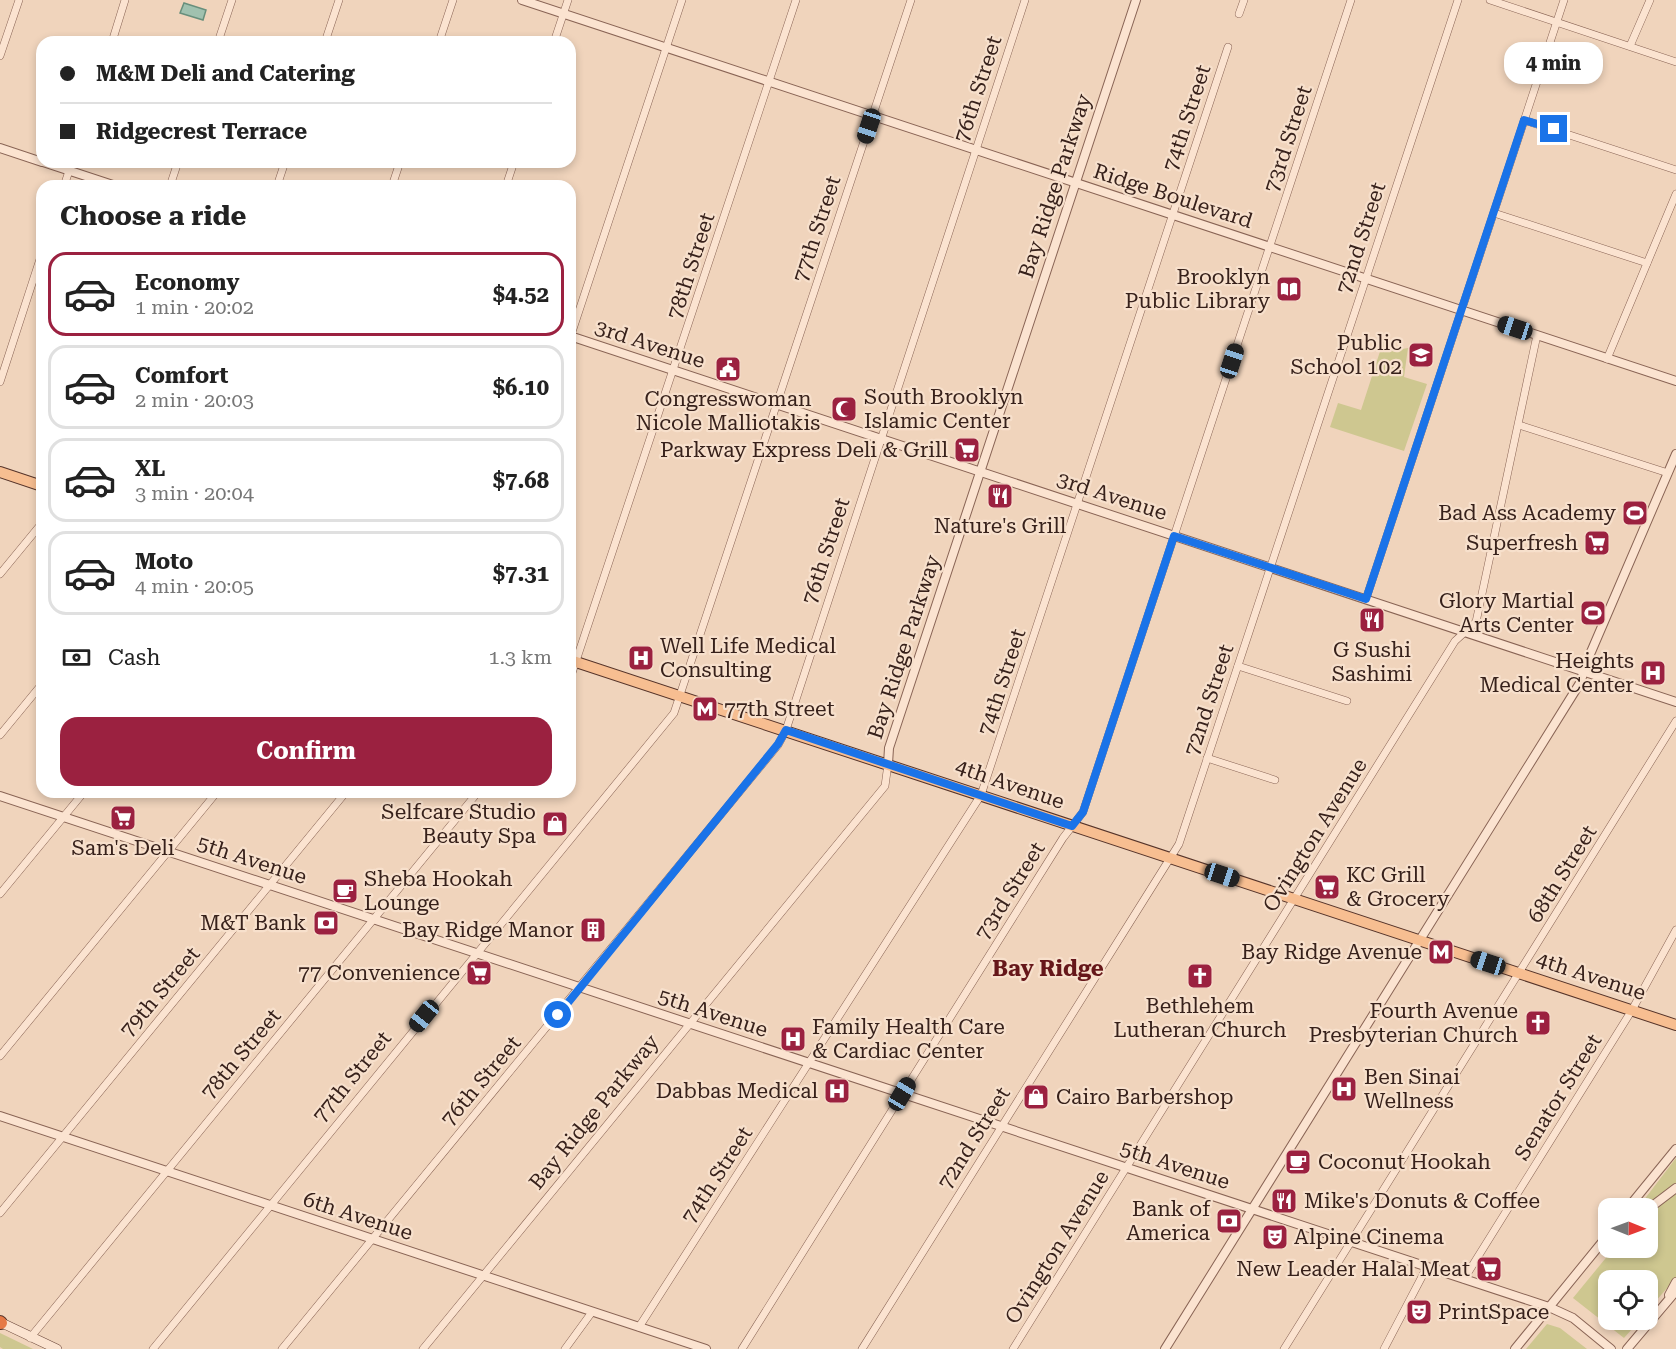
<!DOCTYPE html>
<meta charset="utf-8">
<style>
body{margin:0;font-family:"Roboto Serif",serif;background:#f2f2f2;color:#222;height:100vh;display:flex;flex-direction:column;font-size:22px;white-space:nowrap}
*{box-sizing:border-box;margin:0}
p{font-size:20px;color:#767676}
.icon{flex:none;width:33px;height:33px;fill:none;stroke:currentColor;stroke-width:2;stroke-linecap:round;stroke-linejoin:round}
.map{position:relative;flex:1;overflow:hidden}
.panel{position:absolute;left:36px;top:180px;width:540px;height:618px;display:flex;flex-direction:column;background:#fff;border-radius:18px;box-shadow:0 3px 9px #0003}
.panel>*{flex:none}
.guide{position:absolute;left:36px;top:36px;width:540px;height:132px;border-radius:18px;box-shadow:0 3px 9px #0003;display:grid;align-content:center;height:132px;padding:0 24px;background:#fff}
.needle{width:39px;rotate:91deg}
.fabs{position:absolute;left:1598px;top:1198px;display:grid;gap:12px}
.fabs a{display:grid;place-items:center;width:60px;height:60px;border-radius:12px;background:#fff;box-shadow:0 3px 9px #0003;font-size:30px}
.end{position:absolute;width:27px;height:27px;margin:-14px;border:8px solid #1a73e8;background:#fff;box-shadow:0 0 0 3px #fff}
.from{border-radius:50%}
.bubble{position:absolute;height:42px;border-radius:18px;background:#fff;box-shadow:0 3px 9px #0003;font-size:20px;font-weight:700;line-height:42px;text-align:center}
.car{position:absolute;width:18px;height:36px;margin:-18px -9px;border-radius:8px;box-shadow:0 0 4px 2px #0007;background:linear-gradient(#222 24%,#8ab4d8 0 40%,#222 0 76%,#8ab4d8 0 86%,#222 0)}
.guide b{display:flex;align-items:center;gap:21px;height:57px;font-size:22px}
.guide b+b{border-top:2px solid #e0e0e0}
.guide i{width:15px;height:15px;background:#222}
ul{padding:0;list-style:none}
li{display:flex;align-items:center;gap:18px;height:84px;margin:0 12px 9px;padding:0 12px;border:3px solid #e0e0e0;border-radius:18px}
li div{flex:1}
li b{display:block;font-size:22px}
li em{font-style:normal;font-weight:700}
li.selected{border-color:#9b2140}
li>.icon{width:54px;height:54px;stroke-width:1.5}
h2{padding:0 24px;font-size:27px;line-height:72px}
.pay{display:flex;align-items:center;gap:15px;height:66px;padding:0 24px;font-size:22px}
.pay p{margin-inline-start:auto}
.primary-button{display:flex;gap:12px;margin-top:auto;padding:12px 24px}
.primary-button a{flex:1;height:69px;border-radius:18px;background:#9b2140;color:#fff;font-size:24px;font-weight:700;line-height:69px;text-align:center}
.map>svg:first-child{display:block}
.green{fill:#cec790}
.water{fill:#a0c1af;stroke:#688f7c;stroke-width:1.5}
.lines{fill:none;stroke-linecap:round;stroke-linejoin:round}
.minor-casing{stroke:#896455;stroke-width:8}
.tertiary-casing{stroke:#896455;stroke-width:10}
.secondary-casing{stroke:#6a4538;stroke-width:10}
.primary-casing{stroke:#56342a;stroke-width:12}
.motorway-casing{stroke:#56342a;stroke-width:14}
.minor{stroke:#fbe3d0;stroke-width:7}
.tertiary{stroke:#fbe3d0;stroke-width:8}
.secondary{stroke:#fbe3d0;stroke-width:9}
.primary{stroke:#f7be91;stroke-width:10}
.motorway{stroke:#e67946;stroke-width:12}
.route{stroke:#1a73e8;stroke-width:8}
.labels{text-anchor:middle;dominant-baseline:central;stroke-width:4.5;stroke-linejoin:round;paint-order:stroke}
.street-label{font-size:21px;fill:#37211b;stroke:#f7e0cc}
.poi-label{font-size:21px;fill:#37211b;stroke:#f7e0cc;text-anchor:end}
.neighbourhood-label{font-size:22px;font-weight:bold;fill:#66171a;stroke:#f7e0cc}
</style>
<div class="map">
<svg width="1676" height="1349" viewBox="0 0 1676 1349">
<rect width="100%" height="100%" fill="#f0d4bc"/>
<!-- green -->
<g class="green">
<path d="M1384,339L1391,341L1390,347L1397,350L1408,348L1404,377L1427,384L1404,451L1330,427L1338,403L1361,410Z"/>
<path d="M1676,1158V1278L1647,1311V1281H1608V1320H1640L1624,1338L1573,1298L1614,1248H1647V1209H1637Z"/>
<path d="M1547,1324L1560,1328L1587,1349H1526Z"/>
<path d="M0,1333L33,1349H3L0,1347Z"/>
</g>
<!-- water -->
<path class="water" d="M184,3L206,10L203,20L180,13Z"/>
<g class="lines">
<!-- minor casing -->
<g class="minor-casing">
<g id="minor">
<path d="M1490,0L1676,62"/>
<path d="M1239,14L1244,0"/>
<path d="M112,42L125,0"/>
<path d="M218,42L232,0"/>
<path d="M325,42L339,0"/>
<path d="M439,42L453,0"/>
<path d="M554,42L568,0"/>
<path d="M1630,46L1650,0"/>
<path d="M0,56L19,0"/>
<path d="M1524,120L1676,170"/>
<path d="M64,186L72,162"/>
<path d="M170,186L178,162"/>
<path d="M277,186L285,162"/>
<path d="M392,186L400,162"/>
<path d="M506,186L514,162"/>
<path d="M1494,213L1647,263"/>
<path d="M570,338L682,0"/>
<path d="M1607,359L1676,194"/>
<path d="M0,382L42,253"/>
<path d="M1519,425L1668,473"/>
<path d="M0,574L42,523"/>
<path d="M1366,599L1564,0"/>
<path d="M1238,666L1347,701"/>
<path d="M570,679L796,0"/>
<path d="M0,735L42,684"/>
<path d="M1207,758L1275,780"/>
<path d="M0,894L84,792"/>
<path d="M0,1056L217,792"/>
<path d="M0,1213L346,792"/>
<path d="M1464,1279L1632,1010L1676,930"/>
<path d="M639,1327L981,795L1228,47"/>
<path d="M30,1338L478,792"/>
<path d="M153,1349L674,713L911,0"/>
<path d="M282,1349L778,745L786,730L1025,0"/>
<path d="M423,1349L885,786L888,764"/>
<path d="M565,1349L592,1312"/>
<path d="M742,1349L1063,838L1083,812L1351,0"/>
<path d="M862,1349L1179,844L1458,0"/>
<path d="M1013,1349L1455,641L1476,622L1537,335"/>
<path d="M1284,1349L1676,721"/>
<path d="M1384,1349L1427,1267"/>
</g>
</g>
<!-- tertiary casing -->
<g class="tertiary-casing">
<g id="tertiary">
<path d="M522,0L1676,381"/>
<path d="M0,148L42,162"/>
<path d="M43,162L116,186"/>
<path d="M570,336L1676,702"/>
<path d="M888,764L889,748L1136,0"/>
<path d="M0,796L1549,1307L1573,1318L1611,1349"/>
<path d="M0,1116L706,1349"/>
<path d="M1627,1209L1676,1149"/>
<path d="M1647,1210L1676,1188"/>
<path d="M1669,1295L1676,1282"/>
<path d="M1165,1349L1580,683L1588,659L1676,454"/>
<path d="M1515,1349L1608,1235"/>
<path d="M1627,1349L1676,1291"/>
</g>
</g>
<!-- secondary casing -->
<g class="secondary-casing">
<path id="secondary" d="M0,1322L57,1349"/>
</g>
<!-- primary casing -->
<g class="primary-casing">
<g id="primary">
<path d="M0,472L42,486"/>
<path d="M570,660L1676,1025"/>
</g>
</g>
<!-- motorway casing -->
<g class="motorway-casing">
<path id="motorway" d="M0,1322L1,1323"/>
</g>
<!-- minor -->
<use href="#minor" class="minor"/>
<!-- tertiary -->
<use href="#tertiary" class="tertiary"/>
<!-- secondary -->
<use href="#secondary" class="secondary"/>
<!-- primary -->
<use href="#primary" class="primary"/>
<!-- motorway -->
<use href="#motorway" class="motorway"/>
</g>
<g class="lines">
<!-- route -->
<path class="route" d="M558,1015L778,744L786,730L1072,826L1083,812L1174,536L1366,599L1524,120L1554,129"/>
</g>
<!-- icons -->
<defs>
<g id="library-square" transform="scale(1.35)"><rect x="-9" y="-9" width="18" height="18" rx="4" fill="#9b2140" stroke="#f7e0cc"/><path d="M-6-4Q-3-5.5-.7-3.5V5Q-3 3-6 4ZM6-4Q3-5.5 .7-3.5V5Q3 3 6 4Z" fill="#fff"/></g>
<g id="school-square" transform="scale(1.35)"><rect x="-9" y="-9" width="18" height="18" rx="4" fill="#9b2140" stroke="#f7e0cc"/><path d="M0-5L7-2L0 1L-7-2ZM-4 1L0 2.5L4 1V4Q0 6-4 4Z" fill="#fff"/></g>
<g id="civic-square" transform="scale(1.35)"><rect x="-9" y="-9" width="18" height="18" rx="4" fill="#9b2140" stroke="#f7e0cc"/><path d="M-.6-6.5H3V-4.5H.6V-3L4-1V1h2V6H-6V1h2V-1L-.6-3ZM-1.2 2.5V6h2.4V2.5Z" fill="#fff"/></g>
<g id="mosque-square" transform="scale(1.35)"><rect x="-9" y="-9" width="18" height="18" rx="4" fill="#9b2140" stroke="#f7e0cc"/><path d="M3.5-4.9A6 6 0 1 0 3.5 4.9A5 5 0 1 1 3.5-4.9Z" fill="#fff"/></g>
<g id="supermarket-square" transform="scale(1.35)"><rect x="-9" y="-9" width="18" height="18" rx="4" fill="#9b2140" stroke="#f7e0cc"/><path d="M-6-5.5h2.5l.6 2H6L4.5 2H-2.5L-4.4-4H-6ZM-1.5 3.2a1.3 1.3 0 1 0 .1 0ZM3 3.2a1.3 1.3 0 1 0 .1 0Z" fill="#fff"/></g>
<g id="restaurant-square" transform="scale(1.35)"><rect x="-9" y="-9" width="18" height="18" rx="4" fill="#9b2140" stroke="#f7e0cc"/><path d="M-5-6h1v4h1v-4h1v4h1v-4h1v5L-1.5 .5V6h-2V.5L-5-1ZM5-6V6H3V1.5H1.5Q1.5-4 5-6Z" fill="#fff"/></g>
<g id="stadium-square" transform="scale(1.35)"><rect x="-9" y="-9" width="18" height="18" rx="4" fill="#9b2140" stroke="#f7e0cc"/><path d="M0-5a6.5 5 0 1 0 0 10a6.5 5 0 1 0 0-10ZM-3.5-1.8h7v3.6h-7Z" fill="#fff"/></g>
<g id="hospital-square" transform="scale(1.35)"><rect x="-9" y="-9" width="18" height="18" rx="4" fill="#9b2140" stroke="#f7e0cc"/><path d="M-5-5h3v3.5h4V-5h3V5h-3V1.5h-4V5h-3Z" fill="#fff"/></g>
<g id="metro-square" transform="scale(1.35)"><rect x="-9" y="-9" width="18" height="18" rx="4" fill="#9b2140" stroke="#f7e0cc"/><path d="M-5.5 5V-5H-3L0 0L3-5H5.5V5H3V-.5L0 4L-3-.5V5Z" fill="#fff"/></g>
<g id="shop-square" transform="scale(1.35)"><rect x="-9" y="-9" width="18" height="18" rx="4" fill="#9b2140" stroke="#f7e0cc"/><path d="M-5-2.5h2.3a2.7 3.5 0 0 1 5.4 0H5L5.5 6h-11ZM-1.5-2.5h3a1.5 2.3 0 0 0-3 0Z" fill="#fff"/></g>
<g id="cafe-square" transform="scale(1.35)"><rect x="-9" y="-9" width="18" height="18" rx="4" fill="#9b2140" stroke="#f7e0cc"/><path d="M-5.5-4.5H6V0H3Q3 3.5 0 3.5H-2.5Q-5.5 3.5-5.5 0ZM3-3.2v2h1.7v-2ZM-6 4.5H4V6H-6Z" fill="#fff"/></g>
<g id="bank-square" transform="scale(1.35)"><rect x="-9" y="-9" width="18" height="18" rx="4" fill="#9b2140" stroke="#f7e0cc"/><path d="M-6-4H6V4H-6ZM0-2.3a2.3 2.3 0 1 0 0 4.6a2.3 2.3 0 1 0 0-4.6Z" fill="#fff"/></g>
<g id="building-square" transform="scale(1.35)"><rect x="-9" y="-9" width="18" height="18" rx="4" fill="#9b2140" stroke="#f7e0cc"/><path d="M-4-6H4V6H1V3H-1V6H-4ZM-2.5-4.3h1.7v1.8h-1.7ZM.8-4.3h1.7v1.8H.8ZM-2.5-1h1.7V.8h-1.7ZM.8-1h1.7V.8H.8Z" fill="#fff"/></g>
<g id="church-square" transform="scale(1.35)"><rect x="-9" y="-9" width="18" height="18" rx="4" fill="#9b2140" stroke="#f7e0cc"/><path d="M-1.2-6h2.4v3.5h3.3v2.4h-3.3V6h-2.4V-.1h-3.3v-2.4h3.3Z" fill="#fff"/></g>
<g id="theatre-square" transform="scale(1.35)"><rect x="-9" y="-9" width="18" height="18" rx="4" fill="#9b2140" stroke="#f7e0cc"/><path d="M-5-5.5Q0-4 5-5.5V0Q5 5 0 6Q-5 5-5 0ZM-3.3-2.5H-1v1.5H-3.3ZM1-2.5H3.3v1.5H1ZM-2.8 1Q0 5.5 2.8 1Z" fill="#fff"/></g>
</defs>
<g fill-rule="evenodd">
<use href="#library-square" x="1289" y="289"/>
<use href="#school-square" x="1421" y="355"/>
<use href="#civic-square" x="728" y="369"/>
<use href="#mosque-square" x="844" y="409"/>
<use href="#supermarket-square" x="967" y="450"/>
<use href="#restaurant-square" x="1000" y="496"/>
<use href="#stadium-square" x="1635" y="513"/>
<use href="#supermarket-square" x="1597" y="543"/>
<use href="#stadium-square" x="1593" y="613"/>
<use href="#restaurant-square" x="1372" y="620"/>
<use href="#hospital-square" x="641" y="658"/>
<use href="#hospital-square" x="1653" y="673"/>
<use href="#metro-square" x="705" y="709"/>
<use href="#supermarket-square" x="123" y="818"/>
<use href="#shop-square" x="555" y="824"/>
<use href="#supermarket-square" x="1327" y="887"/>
<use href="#cafe-square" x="345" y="891"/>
<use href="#bank-square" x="326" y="923"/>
<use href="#building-square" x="593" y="930"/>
<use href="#metro-square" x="1441" y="952"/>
<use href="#supermarket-square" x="479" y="973"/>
<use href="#church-square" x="1200" y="976"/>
<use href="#church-square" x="1538" y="1023"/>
<use href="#hospital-square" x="793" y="1039"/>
<use href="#hospital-square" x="1344" y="1089"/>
<use href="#hospital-square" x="837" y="1091"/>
<use href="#shop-square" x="1036" y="1097"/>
<use href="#cafe-square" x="1298" y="1162"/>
<use href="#restaurant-square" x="1284" y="1201"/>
<use href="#bank-square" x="1229" y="1221"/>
<use href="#theatre-square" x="1275" y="1237"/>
<use href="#supermarket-square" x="1489" y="1269"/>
<use href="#theatre-square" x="1419" y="1312"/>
</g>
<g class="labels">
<!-- street labels -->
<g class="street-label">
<text transform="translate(978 89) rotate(-72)">76th Street</text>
<text transform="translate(1187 118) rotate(-72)">74th Street</text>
<text transform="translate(1288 139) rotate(-72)">73rd Street</text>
<text transform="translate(1055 186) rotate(-72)">Bay Ridge Parkway</text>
<text transform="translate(1173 196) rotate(18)">Ridge Boulevard</text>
<text transform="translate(817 229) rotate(-72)">77th Street</text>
<text transform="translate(1361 238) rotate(-72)">72nd Street</text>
<text transform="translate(691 266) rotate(-72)">78th Street</text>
<text transform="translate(650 344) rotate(18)">3rd Avenue</text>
<text transform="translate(1112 496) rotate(18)">3rd Avenue</text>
<text transform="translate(826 551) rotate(-72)">76th Street</text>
<text transform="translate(904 647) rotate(-72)">Bay Ridge Parkway</text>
<text transform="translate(1002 682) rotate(-72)">74th Street</text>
<text transform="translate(1209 700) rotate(-72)">72nd Street</text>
<text transform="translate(1010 784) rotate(19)">4th Avenue</text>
<text transform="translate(1315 835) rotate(-58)">Ovington Avenue</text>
<text transform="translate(252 860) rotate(18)">5th Avenue</text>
<text transform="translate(1562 874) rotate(-58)">68th Street</text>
<text transform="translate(1010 891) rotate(-58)">73rd Street</text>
<text transform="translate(1591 976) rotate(18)">4th Avenue</text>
<text transform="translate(160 992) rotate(-50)">79th Street</text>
<text transform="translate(713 1013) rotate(18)">5th Avenue</text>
<text transform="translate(241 1054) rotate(-50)">78th Street</text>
<text transform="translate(352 1077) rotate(-51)">77th Street</text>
<text transform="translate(481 1081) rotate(-50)">76th Street</text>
<text transform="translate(1558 1097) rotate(-58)">Senator Street</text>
<text transform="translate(594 1112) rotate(-51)">Bay Ridge Parkway</text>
<text transform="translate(974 1138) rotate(-58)">72nd Street</text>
<text transform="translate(1175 1165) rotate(18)">5th Avenue</text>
<text transform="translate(717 1175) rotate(-57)">74th Street</text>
<text transform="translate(358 1216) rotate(18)">6th Avenue</text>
<text transform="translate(1057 1247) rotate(-58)">Ovington Avenue</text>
</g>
<!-- poi labels -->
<g class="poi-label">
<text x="1270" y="277">Brooklyn<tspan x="1270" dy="24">Public Library</tspan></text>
<text x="1402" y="343">Public<tspan x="1402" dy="24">School 102</tspan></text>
<text x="864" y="397" text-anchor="start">South Brooklyn<tspan x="864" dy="24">Islamic Center</tspan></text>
<text x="728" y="399" text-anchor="middle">Congresswoman<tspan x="728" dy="24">Nicole Malliotakis</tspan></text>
<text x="948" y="450">Parkway Express Deli &amp; Grill</text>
<text x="1616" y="513">Bad Ass Academy</text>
<text x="1000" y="526" text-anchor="middle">Nature's Grill</text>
<text x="1578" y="543">Superfresh</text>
<text x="1574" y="601">Glory Martial<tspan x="1574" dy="24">Arts Center</tspan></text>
<text x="660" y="646" text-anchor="start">Well Life Medical<tspan x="660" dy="24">Consulting</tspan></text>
<text x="1372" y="650" text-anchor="middle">G Sushi<tspan x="1372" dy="24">Sashimi</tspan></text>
<text x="1634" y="661">Heights<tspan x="1634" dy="24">Medical Center</tspan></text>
<text x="724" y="709" text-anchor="start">77th Street</text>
<text x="536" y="812">Selfcare Studio<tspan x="536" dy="24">Beauty Spa</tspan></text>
<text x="123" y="848" text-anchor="middle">Sam's Deli</text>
<text x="1346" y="875" text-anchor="start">KC Grill<tspan x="1346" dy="24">&amp; Grocery</tspan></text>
<text x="364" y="879" text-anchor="start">Sheba Hookah<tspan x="364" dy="24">Lounge</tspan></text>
<text x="306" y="923">M&amp;T Bank</text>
<text x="574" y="930">Bay Ridge Manor</text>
<text x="1422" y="952">Bay Ridge Avenue</text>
<text x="460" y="973">77 Convenience</text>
<text x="1200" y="1006" text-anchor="middle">Bethlehem<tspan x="1200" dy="24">Lutheran Church</tspan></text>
<text x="1518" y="1011">Fourth Avenue<tspan x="1518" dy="24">Presbyterian Church</tspan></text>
<text x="812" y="1027" text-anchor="start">Family Health Care<tspan x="812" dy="24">&amp; Cardiac Center</tspan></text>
<text x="1364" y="1077" text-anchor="start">Ben Sinai<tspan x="1364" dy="24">Wellness</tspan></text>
<text x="818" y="1091">Dabbas Medical</text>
<text x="1056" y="1097" text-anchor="start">Cairo Barbershop</text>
<text x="1318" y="1162" text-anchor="start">Coconut Hookah</text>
<text x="1304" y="1201" text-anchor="start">Mike's Donuts &amp; Coffee</text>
<text x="1210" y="1209">Bank of<tspan x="1210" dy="24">America</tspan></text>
<text x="1294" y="1237" text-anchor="start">Alpine Cinema</text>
<text x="1470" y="1269">New Leader Halal Meat</text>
<text x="1438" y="1312" text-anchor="start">PrintSpace</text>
</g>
<!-- neighbourhood labels -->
<g class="neighbourhood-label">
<text x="1048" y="968">Bay Ridge</text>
</g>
</g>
</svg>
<div class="fabs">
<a><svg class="needle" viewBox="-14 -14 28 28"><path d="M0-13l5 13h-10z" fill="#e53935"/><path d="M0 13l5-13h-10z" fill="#767676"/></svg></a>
<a><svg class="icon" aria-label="locate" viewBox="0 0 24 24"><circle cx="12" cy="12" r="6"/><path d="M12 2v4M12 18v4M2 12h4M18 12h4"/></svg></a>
</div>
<i class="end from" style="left:558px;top:1015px"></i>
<i class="end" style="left:1554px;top:129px"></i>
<div class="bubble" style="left:1504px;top:42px;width:99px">4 min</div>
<i class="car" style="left:869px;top:126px;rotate:198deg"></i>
<i class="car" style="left:1515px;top:328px;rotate:288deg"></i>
<i class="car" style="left:1232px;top:361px;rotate:18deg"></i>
<i class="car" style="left:1222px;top:875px;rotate:108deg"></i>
<i class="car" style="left:1488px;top:963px;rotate:288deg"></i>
<i class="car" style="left:424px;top:1016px;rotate:219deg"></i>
<i class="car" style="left:902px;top:1094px;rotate:31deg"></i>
<div class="guide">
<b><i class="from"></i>M&amp;M Deli and Catering</b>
<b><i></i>Ridgecrest Terrace</b>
</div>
<section class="panel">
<h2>Choose a ride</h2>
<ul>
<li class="selected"><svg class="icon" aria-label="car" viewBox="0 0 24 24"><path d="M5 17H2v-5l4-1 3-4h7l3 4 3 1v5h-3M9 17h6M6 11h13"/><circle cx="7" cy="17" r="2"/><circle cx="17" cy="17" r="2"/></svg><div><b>Economy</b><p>1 min · 20:02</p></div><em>$4.52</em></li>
<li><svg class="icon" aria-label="car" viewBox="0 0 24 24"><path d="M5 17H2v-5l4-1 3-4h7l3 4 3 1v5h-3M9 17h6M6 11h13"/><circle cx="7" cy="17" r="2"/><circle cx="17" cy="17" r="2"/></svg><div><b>Comfort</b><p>2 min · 20:03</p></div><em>$6.10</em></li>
<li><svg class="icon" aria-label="car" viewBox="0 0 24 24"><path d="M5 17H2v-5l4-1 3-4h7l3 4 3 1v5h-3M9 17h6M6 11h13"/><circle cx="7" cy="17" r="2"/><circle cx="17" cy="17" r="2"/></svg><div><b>XL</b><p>3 min · 20:04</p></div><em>$7.68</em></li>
<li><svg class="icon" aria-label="car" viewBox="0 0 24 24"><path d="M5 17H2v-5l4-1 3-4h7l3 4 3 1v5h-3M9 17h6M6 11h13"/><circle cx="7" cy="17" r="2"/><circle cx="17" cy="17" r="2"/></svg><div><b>Moto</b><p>4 min · 20:05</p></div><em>$7.31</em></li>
</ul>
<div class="pay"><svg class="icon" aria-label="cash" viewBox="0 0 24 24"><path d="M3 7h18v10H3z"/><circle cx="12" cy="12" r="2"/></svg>Cash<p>1.3 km</p></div>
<div class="primary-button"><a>Confirm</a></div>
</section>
</div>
